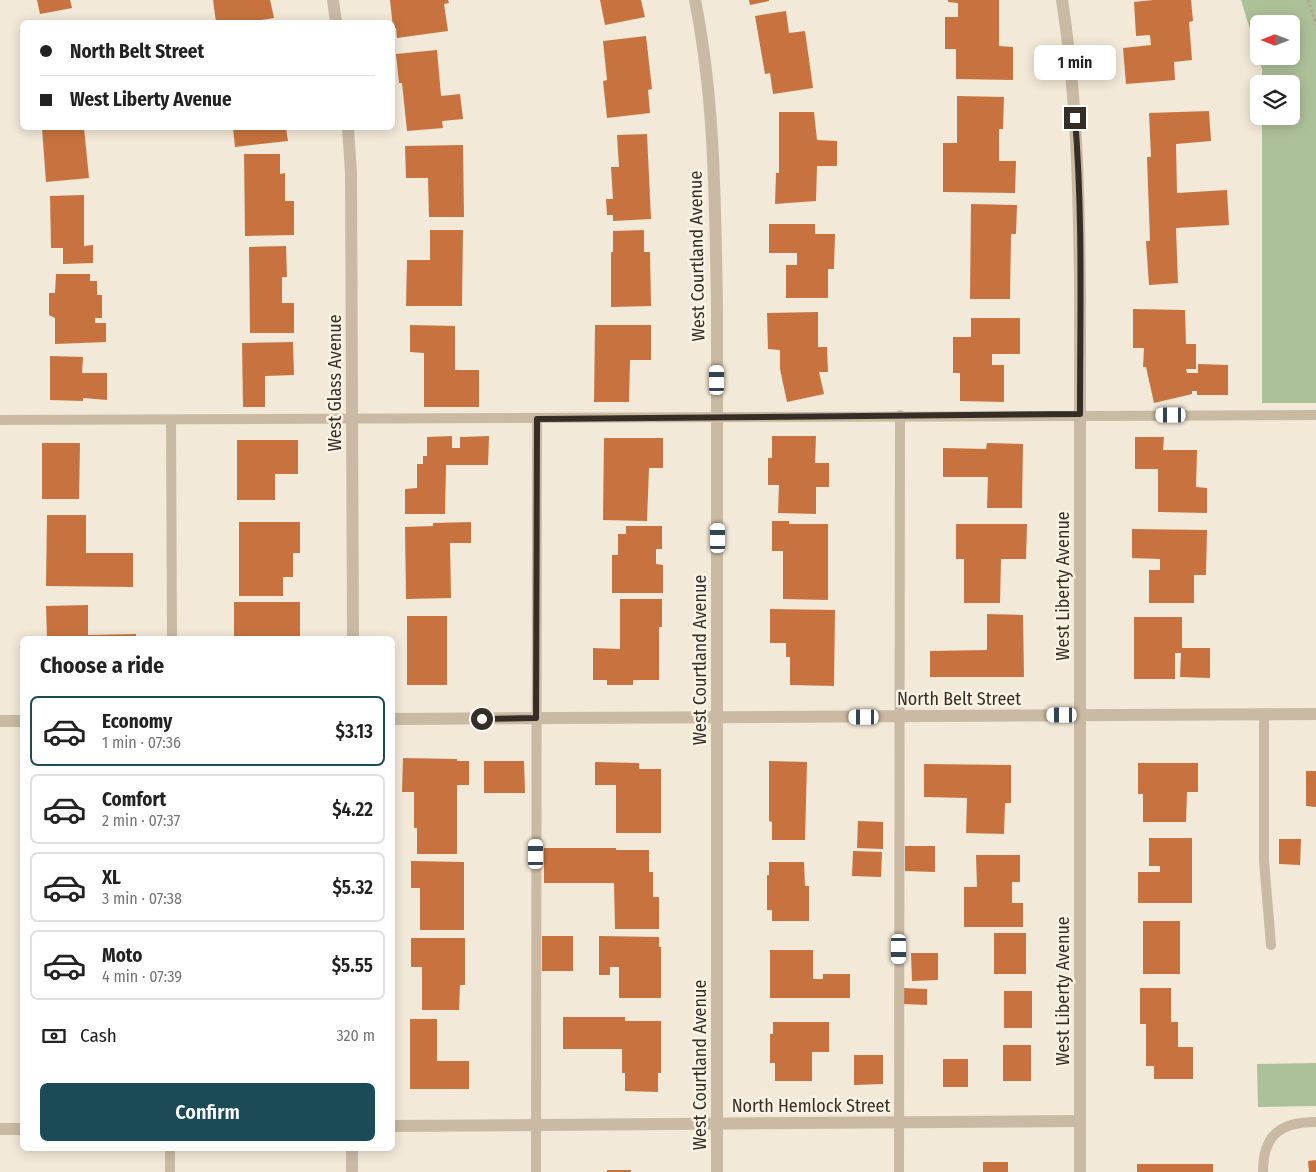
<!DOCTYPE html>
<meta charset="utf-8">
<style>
body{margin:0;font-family:"Fira Sans Condensed",sans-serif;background:#f6f6f6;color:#222;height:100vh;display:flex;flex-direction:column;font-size:19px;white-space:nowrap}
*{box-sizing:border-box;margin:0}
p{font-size:16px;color:#767676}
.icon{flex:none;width:28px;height:28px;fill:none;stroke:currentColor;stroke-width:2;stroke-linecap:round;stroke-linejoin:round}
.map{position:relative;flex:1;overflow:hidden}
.panel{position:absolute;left:20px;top:636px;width:375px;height:515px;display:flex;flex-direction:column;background:#fff;border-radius:8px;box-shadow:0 2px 12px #0003}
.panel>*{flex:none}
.banner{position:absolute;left:20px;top:20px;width:375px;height:110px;border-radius:8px;box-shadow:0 2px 12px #0003;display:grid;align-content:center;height:110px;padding:0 20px;background:#fff}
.needle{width:32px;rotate:270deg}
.fabs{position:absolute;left:1250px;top:15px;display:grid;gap:10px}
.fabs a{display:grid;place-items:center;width:50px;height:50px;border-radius:8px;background:#fff;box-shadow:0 2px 12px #0003;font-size:25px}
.end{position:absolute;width:22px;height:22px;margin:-11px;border:6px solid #352d26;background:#fff;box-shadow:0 0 0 2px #fff}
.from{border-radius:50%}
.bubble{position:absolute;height:35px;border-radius:8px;background:#fff;box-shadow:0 2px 12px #0003;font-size:16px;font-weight:600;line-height:35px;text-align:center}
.car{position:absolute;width:15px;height:30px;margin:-15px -8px;border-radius:6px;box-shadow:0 0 4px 1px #0007;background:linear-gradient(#fff 24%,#345 0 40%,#fff 0 76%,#345 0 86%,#fff 0)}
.banner b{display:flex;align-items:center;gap:18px;height:48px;font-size:19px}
.banner b+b{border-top:1px solid #e0e0e0}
.banner i{width:12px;height:12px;background:#222}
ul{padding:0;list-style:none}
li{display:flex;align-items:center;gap:15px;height:70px;margin:0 10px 8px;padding:0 10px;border:2px solid #e0e0e0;border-radius:8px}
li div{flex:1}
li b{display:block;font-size:19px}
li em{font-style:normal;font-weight:600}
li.selected{border-color:#1b4b57}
li>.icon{width:45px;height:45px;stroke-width:1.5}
h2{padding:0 20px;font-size:22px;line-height:60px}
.pay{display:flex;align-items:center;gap:12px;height:55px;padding:0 20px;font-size:19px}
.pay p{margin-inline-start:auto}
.primary-button{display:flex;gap:10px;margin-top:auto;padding:10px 20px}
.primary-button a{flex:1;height:58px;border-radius:8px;background:#1b4b57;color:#fff;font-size:20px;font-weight:600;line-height:58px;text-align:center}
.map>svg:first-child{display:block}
.green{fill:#adc198;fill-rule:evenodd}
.building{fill:#c8733f}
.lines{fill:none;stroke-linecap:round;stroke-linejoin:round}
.path{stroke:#b5a48e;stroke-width:3;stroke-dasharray:2.5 2.5;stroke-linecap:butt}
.service{stroke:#cabaa4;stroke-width:10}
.minor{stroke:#cabaa4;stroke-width:12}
.route{stroke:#352d26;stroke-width:6}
.labels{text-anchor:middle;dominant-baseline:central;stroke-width:5;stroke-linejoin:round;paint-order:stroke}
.street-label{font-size:18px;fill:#352d26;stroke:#f9f3e4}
</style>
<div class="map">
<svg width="1316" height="1172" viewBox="0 0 1316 1172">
<rect width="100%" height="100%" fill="#f2e9d8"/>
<!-- green -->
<g class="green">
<path d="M1241,0H1316V403H1262V116H1291V84H1262V69ZM1259,24H1291V56H1259Z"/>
<path d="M1316,1063V1106L1258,1107L1257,1064Z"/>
</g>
<!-- building -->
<g class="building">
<path d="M37,0H70L72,8L40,14Z"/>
<path d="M213,0H270L274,18L249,22H216Z"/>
<path d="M390,0H448L449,3L444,4L448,31L397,38L396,28H393Z"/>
<path d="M600,0H641L645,17L605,25Z"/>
<path d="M749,0H769V1L750,5Z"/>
<path d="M948,0H999V46L1013,47V80L956,79V49H945V17H958V3L948,2Z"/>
<path d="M1153,0H1191L1193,21L1189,22L1192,60L1174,62L1175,80L1126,84L1123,48L1151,45L1150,35L1136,36L1134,2Z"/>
<path d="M786,11L789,33L805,31L813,88L773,94L770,73L765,74L755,16Z"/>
<path d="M646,36L652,89L648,90L650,113L607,118L603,81L607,80L603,41Z"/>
<path d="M437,50L441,96L460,94L463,119L442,121L443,128L407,131L402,83H399L396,54Z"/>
<path d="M957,96L1004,97L1003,129H999V161H1016L1015,193L943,192V143H957Z"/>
<path d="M1209,111L1211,141L1176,144L1177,193L1227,190L1229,225L1176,228L1178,283L1149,285L1146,241H1150L1147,157H1151L1149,113Z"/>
<path d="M779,112H814L817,140L837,141V166H817L816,201L775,204L776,173H779Z"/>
<path d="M42,128H84L89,178L46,182Z"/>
<path d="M233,128H286L288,141L235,147Z"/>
<path d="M647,134L651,219L613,221V215H607L606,199H613L611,167H619L617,135Z"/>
<path d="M463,145L464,217H429L428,178H406L405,146Z"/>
<path d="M244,154H280V174L285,173V201H294V235L245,236Z"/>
<path d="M84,195V246L93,245V263L63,264V248H51L50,196Z"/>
<path d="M971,204L1017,205L1016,234H1011L1010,299H970Z"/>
<path d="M769,224H815V234H835L834,269H828V298H786V265H797V253H769Z"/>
<path d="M430,230H463L462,306H406L407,260H430Z"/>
<path d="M644,230V252H650L651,306L611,307V252H613V231Z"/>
<path d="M286,246L287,277H282V303H294V333H250L249,247Z"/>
<path d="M56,274H90V281H97V295H102V318H95V323H106V342L55,344V318L49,315V293H55Z"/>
<path d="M1133,309L1185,310L1186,344H1196V369H1186L1187,373H1198V364L1228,365V395H1197V391H1192V394L1154,403L1146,367H1143L1144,348H1133Z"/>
<path d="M818,312V347H827L828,372H819L824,394L787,402L780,369V350L768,349L767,313Z"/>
<path d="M971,318H1020V354H992V365H1004V402L960,401V373H953V337H971Z"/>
<path d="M410,325L455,326V370H479V407H424V353L410,352Z"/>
<path d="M595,325H651V360H630L629,402H594Z"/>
<path d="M293,342L294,375L265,376V407H243L242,343Z"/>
<path d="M50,356L83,357L82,373H107V400L83,398V401L50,400Z"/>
<path d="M452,436V448H460V437L489,436L488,465H446L445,514H405V489L417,488V464H423V456H427V437Z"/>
<path d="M772,436H816L815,463H829V487H816V514L778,513L779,485H768V458H772Z"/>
<path d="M1135,437H1164L1163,450H1197L1196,487L1207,488V513L1158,512V469H1135Z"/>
<path d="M604,438H663V468H649L647,521L603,520Z"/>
<path d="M237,440H298V474H275V500H237Z"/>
<path d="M42,443H80L79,499H42Z"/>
<path d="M987,443L1023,444L1022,508H987L988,477H943V448L986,449Z"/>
<path d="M47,515H86V553H133V587L46,586Z"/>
<path d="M772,521H789V524H828V600L783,599V551H772Z"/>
<path d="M239,522H300V553H293V577H283V596H239Z"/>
<path d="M471,522V543H450L451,598L406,599L405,527L433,526V523Z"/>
<path d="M956,524H1027L1026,559H1001L1000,603H964V559H956Z"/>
<path d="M626,526H662V549H656V564L663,565V593H612V555H618V534H626Z"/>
<path d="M1132,529L1207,530L1206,575H1194V603H1149V570H1160V559L1132,558Z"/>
<path d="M620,599H662V627H659V680H633V685H607V680H593V648L620,649Z"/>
<rect x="234" y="602" width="66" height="37"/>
<path d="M88,605V635L136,634V639H47L46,606Z"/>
<path d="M770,609L835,610L834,686L790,685V657H786V643H770Z"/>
<path d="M987,614L1023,615L1024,677H930V651L987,650Z"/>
<rect x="407" y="616" width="40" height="69"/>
<path d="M1134,617H1182V648H1210V678L1180,677L1181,653H1175V679H1134Z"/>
<path d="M403,758L457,759V761H469V785H457V854H417V828H414V792H402Z"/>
<path d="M484,761H524L525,793H484Z"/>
<path d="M769,761L807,762L805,840H772V822L769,821Z"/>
<path d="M595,762L639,763V769H661V833H616V785H595Z"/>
<path d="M1138,763H1198V792H1187L1186,822H1143V794H1138Z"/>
<path d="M924,764L1011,765V803H1005L1004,834L966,833L967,798L924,797Z"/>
<path d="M1306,771H1316V807L1306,806Z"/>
<path d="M858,821L883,822V849L857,848Z"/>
<path d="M1149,838H1192V903H1138V872H1160V866H1149Z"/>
<path d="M1279,839H1301L1300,865L1279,864Z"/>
<path d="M905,846H935V872L905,871Z"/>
<path d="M544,848H616V850H649V872H653V897H659V929H615L614,883H544Z"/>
<path d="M853,851L882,852L881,877L852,876Z"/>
<path d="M976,855H1020V882H1012V903H1023V927H964V887H977Z"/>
<path d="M411,861L464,862V930H420V888H411Z"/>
<path d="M769,862H804L805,886H809V921H772V910H767V875H769Z"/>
<rect x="1143" y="921" width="37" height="53"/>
<rect x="994" y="933" width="32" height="41"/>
<rect x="542" y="936" width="31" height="35"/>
<path d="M599,936L659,937V947H661V998H619V967H610V975H599Z"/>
<path d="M411,938H465V985H460L459,1010H422V967H411Z"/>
<path d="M770,950H813V979H823V974H850V998H770Z"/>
<path d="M911,953H938V980L912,981Z"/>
<path d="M903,988L927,989V1005L903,1004Z"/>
<path d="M1140,988H1171V1022H1178V1047H1193V1079H1154V1066H1146V1024H1140Z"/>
<rect x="1004" y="991" width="28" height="37"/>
<path d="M563,1017H625V1021H661V1073H658V1092L625,1091V1073H622V1049H563Z"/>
<path d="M410,1019H437V1061H469V1089H410Z"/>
<path d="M773,1022H829V1052H812V1081H775V1063H770V1034H773Z"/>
<rect x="1003" y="1045" width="28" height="36"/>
<path d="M854,1055H883V1084L854,1085Z"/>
<rect x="943" y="1059" width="25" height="28"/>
<path d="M1316,1160V1172H1309L1308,1161Z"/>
<rect x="983" y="1162" width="25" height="10"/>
<rect x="1137" y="1164" width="76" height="8"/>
<rect x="607" y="1170" width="24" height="2"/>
</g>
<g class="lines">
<!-- path -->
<path class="path" d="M1308,0L1316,25"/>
<!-- service -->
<g class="service">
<path d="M0,420L1316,415"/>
<path d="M171,421L172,639"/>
<path d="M1264,715V861L1271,945"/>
<path d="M170,1149V1172"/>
<path d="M536,1172L537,419"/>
<path d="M899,1172L900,415"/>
<path d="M1263,1172C1263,1135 1280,1122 1316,1122"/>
</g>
<!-- minor -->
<g class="minor">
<path d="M333,0L336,22"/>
<path d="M695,0C715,100 715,203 717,305V1172"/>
<path d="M1062,0C1077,97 1079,193 1080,291V1172"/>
<path d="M348,128L351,173L353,639"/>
<path d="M392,719L1316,714"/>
<path d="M0,721H22"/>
<path d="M392,1126L1080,1121"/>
<path d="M0,1129H22"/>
<path d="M352,1149V1172"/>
</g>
</g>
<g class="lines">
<!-- route -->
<path class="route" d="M482,719L536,718L537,419L1080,414C1080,316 1083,217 1075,118"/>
</g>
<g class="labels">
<!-- street labels -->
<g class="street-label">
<text transform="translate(697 256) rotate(-91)">West Courtland Avenue</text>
<text transform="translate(335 383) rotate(-90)">West Glass Avenue</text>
<text transform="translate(1063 586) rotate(-90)">West Liberty Avenue</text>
<text transform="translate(700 660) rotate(-90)">West Courtland Avenue</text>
<text x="959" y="699">North Belt Street</text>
<text transform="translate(1063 991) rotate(-90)">West Liberty Avenue</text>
<text transform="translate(700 1065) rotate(-90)">West Courtland Avenue</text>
<text x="811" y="1106">North Hemlock Street</text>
</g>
</g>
</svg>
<div class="fabs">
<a><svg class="needle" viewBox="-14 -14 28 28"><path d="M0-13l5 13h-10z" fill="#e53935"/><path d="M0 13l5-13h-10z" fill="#767676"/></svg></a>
<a><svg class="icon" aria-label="layers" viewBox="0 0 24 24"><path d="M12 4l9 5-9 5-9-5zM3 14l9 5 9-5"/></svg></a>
</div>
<i class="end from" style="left:482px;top:719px"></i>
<i class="end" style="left:1075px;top:118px"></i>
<div class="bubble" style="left:1034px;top:45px;width:82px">1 min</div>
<i class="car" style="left:717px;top:380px;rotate:0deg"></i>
<i class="car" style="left:1171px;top:415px;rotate:270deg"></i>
<i class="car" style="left:718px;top:538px;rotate:0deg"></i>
<i class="car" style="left:1062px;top:715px;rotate:270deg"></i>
<i class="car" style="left:864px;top:717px;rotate:270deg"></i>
<i class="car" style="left:536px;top:854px;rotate:0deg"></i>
<i class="car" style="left:899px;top:949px;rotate:180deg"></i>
<div class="banner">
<b><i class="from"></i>North Belt Street</b>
<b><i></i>West Liberty Avenue</b>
</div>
<section class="panel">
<h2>Choose a ride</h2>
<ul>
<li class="selected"><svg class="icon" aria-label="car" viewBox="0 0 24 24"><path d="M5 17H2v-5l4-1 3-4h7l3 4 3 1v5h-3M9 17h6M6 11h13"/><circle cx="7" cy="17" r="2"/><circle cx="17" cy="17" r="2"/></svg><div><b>Economy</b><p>1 min · 07:36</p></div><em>$3.13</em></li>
<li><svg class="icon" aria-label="car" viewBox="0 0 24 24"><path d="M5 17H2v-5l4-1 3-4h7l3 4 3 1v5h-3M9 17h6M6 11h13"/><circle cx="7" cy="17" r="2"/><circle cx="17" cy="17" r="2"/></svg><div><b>Comfort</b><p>2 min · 07:37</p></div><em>$4.22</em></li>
<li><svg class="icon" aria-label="car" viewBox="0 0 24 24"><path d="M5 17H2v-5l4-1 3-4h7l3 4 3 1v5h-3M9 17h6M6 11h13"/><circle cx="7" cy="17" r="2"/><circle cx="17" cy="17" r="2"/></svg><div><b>XL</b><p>3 min · 07:38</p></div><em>$5.32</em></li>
<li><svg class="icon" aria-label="car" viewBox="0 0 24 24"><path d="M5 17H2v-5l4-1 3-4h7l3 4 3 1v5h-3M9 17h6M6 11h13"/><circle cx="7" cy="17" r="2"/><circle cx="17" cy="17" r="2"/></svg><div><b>Moto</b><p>4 min · 07:39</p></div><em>$5.55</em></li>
</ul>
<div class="pay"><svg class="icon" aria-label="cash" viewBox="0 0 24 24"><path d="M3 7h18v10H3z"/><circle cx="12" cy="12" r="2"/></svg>Cash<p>320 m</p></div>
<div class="primary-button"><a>Confirm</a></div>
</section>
</div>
